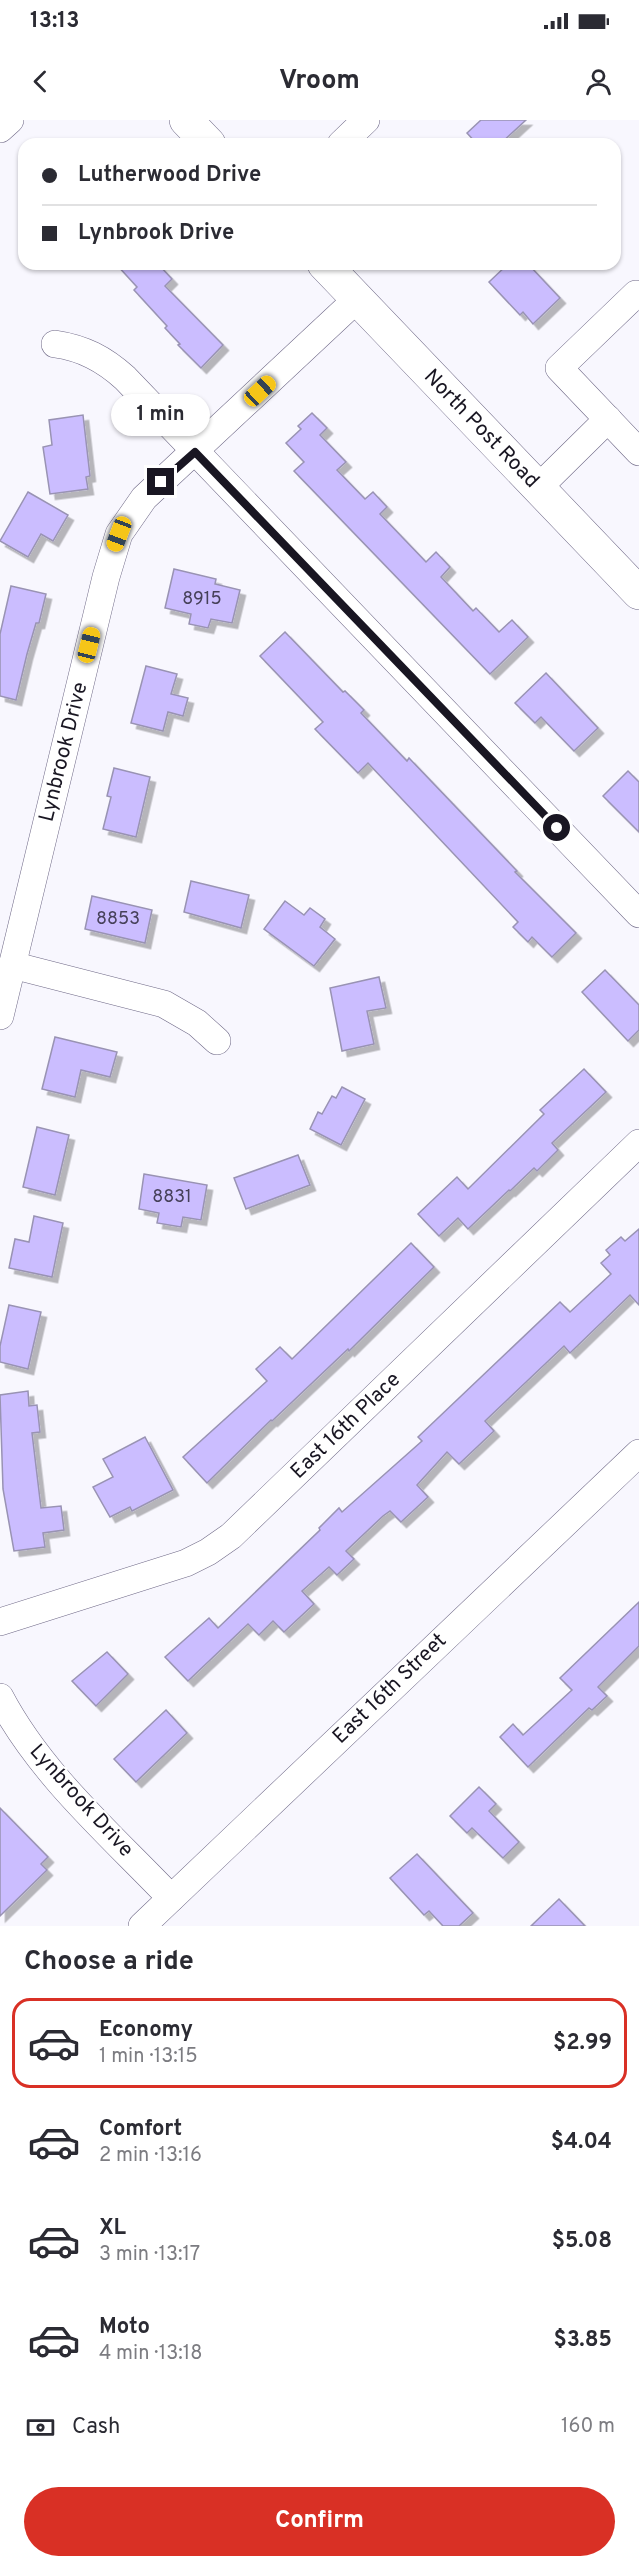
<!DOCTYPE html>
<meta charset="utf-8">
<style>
body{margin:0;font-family:Overpass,sans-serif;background:#f2f2f3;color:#2b2b33;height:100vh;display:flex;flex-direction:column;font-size:22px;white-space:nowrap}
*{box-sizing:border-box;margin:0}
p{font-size:20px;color:#7c7c81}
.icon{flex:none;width:33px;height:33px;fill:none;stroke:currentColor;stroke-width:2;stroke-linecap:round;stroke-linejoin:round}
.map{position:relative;height:1806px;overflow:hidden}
.drawer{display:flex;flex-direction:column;background:#fff;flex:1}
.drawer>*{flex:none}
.hud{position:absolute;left:18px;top:18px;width:603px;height:132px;border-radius:18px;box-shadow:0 2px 4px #0004;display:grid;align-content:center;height:132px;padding:0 24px;background:#fff}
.end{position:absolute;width:27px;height:27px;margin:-14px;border:8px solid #191622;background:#fff;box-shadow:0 0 0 3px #fff}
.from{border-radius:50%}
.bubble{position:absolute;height:42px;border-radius:21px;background:#fff;box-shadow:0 2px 4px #0004;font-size:20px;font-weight:700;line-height:42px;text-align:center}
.car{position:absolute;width:18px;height:36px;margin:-18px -9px;border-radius:8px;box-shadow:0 0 4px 2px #0007;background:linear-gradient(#f5c518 24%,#345 0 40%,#f5c518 0 76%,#345 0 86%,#f5c518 0)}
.hud b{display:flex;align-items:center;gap:21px;height:57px;font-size:22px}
.hud b+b{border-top:2px solid #e1e1e2}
.hud i{width:15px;height:15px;background:#2b2b33}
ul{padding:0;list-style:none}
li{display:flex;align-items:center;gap:18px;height:90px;margin:0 12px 9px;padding:0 12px;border:3px solid transparent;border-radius:18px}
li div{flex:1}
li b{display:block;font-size:22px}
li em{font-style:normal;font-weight:700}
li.current{border-color:#d93025}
li>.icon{width:54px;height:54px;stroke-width:1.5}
h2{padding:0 24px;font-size:27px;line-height:72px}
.pay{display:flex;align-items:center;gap:15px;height:66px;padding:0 24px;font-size:22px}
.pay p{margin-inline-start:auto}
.button{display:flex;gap:12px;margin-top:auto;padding:12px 24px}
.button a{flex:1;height:69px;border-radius:36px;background:#d93025;color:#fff;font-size:24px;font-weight:700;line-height:69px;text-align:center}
.status{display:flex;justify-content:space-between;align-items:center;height:42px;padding:0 30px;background:#fff;direction:ltr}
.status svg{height:16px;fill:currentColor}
header{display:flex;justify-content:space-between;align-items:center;height:78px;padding:0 24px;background:#fff;font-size:27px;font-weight:700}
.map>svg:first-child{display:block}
.building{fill:#cbbdff;stroke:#9993b3;stroke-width:1.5;filter:url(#shadow)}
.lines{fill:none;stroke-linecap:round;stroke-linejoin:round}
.minor-casing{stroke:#6f6987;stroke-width:28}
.major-casing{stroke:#6f6987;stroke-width:34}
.minor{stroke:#fff;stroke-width:27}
.major{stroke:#fff;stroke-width:33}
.route{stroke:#191622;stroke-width:8}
.labels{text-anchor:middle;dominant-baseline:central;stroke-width:4.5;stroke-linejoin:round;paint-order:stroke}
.number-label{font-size:18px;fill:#464059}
.street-label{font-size:21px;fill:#191622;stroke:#fff}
</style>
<div class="status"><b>13:13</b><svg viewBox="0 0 49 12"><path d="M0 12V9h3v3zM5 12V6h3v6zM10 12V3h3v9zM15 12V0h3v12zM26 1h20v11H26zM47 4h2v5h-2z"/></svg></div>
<header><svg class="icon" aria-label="back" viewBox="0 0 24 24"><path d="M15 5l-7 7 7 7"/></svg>Vroom<svg class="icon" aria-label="person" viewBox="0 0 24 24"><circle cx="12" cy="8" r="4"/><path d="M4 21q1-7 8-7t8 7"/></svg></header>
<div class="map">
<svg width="639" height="1806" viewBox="0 0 639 1806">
<defs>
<filter id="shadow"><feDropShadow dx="5.5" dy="5.5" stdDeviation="0" flood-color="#0004"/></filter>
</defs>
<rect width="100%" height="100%" fill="#f8f7fe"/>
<!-- building -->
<g class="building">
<path d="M481,0H526L500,24H477L467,13Z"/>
<path d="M116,144H158L172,159L165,166L223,225L201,248L178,225L180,224L165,208L167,206L134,170L137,167Z"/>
<path d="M508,144H528L560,178L533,204L523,192L520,195L489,162Z"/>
<path d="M312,293L327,308L320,315L346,342L337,350L365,379L373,372L387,387L380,394L426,442L436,432L450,447L441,457L473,491L476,488L499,512L512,500L528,517L490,554L294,351L304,342L286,323L301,309L298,306Z"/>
<path d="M83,295L90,356L86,357L88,369L50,374L43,327L52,325L49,300Z"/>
<path d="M28,372L68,395L53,421L41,414L28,437L0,421Z"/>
<path d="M174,449L216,459L215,464L240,470L232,503L211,499L208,508L189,504L191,494L165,488Z"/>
<path d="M11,466L46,474L39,503H36L27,534L16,580L0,576V514Z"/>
<path d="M285,512L343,572L345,571L364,590L361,593L407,641L409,638L517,751L515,752L576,813L552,837L532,817L528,822L513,807L518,802L368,643L358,653L315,609L323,602L260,536Z"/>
<path d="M146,546L177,554L171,574L188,578L183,596L168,592L163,611L131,603Z"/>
<path d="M546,553L598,608L574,631L541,597L535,603L515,583Z"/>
<path d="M114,648L150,657L136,717L103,709L111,677L107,676Z"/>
<path d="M628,651L639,662V712L603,676Z"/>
<path d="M191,761L249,775L241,808L184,792Z"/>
<path d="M92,776L152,790L145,823L85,809Z"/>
<path d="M285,781L304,795L310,788L325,799L320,807L335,819L314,846L264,809Z"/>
<path d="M605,850L639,885V910L628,921L582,872Z"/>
<path d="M379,857L386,888L367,891L374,924L342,931L330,868Z"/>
<path d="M55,917L117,932L110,957L81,950L75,977L42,969Z"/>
<path d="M584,949L606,972L552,1023L558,1030L537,1051L534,1048L510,1071L509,1070L468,1109L458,1098L439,1116L418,1094L457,1057L468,1069L544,994L540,990Z"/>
<path d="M342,967L365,979L341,1025L310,1009L318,992L322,994L332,976L336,978Z"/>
<path d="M37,1007L69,1015L55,1075L23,1067Z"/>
<path d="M298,1035L310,1065L246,1089L234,1058Z"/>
<path d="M144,1054L207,1065L201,1100L183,1097L181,1107L157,1103L159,1093L139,1089Z"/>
<path d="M34,1096L63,1103L52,1157L9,1148L15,1119L29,1122Z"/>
<path d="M639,1109V1185L630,1175L570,1233L564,1226L485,1301L494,1311L459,1344L447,1332L417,1365L428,1377L401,1402L390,1391L383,1396L346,1431L354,1439L337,1455L329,1447L302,1471L314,1484L284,1512L273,1501L259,1515L248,1504L188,1561L165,1537L209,1498L218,1508L320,1410L319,1408L339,1388L342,1392L422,1321L418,1317L560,1182L570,1192L611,1154L601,1143L610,1135L606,1130L621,1117L625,1121Z"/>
<path d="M411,1123L434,1147L349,1231L348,1229L272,1301L271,1300L207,1363L183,1337L267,1261L256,1249L280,1227L292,1239Z"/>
<path d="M9,1185L41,1192L28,1249L0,1242V1226Z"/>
<path d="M28,1271L29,1286L37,1285L40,1312L32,1313L41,1388L61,1386L64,1410L43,1413L45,1427L14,1431L3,1369L0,1275Z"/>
<path d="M145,1317L173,1370L132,1391L130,1387L110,1397L93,1367L113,1357L103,1339Z"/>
<path d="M639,1482V1526L598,1567L607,1576L592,1590L589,1588L528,1647L500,1617L513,1604L523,1615L572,1570L560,1558Z"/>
<path d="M107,1532L128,1554L96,1586L72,1561Z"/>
<path d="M166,1590L187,1613L136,1662L114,1639Z"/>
<path d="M479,1667L496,1684L489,1691L519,1722L503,1738L472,1708L467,1713L450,1696Z"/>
<path d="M0,1688L48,1737L41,1744L47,1750L0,1796Z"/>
<path d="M417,1734L473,1793L459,1806H443L429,1791L424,1795L390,1758Z"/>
<path d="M559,1779L585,1806H531Z"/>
</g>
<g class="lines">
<!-- minor casing -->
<g class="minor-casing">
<g id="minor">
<path d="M0,9L10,0"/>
<path d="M341,24L366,0"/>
<path d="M639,177L636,174L559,248L639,332"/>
<path d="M55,224C83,228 104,239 125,258L639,794"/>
<path d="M538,368L608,299"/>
<path d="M12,845L164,884L197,903L217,921"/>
<path d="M0,896L106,457L119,414L144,378L357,179"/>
<path d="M0,1502L186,1443L208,1432L231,1416L639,1023"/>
<path d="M0,1577C41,1655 111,1715 171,1778"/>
<path d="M142,1806L639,1333"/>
</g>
</g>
<!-- major casing -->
<g class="major-casing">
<g id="major">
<path d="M186,0L209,24"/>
<path d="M324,144L639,473"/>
</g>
</g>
<!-- minor -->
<use href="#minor" class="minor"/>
<!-- major -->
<use href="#major" class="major"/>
</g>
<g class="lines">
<!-- route -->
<path class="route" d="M161,362L195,332L557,708"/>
</g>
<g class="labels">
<!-- number labels -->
<g class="number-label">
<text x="202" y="479">8915</text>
<text x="118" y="799">8853</text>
<text x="172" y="1077">8831</text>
</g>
<!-- street labels -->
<g class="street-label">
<text transform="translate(481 309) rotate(46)">North Post Road</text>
<text transform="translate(64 632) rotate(-76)">Lynbrook Drive</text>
<text transform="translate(346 1306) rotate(-44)">East 16th Place</text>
<text transform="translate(390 1569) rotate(-44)">East 16th Street</text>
<text transform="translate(81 1681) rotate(48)">Lynbrook Drive</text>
</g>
</g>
</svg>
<i class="end from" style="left:557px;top:708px"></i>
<i class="end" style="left:161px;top:362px"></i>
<div class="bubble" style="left:111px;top:274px;width:99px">1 min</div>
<i class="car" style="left:260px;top:271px;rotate:47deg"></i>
<i class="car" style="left:119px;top:414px;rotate:201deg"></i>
<i class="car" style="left:89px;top:525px;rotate:14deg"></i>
<div class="hud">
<b><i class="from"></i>Lutherwood Drive</b>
<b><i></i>Lynbrook Drive</b>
</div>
</div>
<section class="drawer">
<h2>Choose a ride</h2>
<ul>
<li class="current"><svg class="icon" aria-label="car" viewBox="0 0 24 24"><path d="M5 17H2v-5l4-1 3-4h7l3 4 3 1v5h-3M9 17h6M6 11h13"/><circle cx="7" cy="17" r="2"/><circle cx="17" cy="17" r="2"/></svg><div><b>Economy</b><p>1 min · 13:15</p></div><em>$2.99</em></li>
<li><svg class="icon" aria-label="car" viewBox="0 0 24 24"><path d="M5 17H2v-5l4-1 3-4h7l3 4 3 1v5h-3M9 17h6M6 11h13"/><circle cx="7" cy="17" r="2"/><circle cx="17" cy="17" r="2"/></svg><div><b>Comfort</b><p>2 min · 13:16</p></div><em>$4.04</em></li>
<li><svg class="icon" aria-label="car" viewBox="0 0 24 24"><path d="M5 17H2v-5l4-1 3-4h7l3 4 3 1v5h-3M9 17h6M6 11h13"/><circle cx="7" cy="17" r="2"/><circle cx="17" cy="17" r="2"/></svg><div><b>XL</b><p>3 min · 13:17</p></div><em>$5.08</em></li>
<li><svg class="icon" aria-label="car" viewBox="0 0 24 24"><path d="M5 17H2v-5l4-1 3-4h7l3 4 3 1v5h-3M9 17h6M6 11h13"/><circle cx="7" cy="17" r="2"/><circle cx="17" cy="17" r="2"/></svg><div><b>Moto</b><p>4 min · 13:18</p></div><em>$3.85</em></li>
</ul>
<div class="pay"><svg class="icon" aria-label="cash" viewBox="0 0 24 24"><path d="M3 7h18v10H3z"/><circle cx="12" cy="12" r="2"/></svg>Cash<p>160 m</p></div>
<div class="button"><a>Confirm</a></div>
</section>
